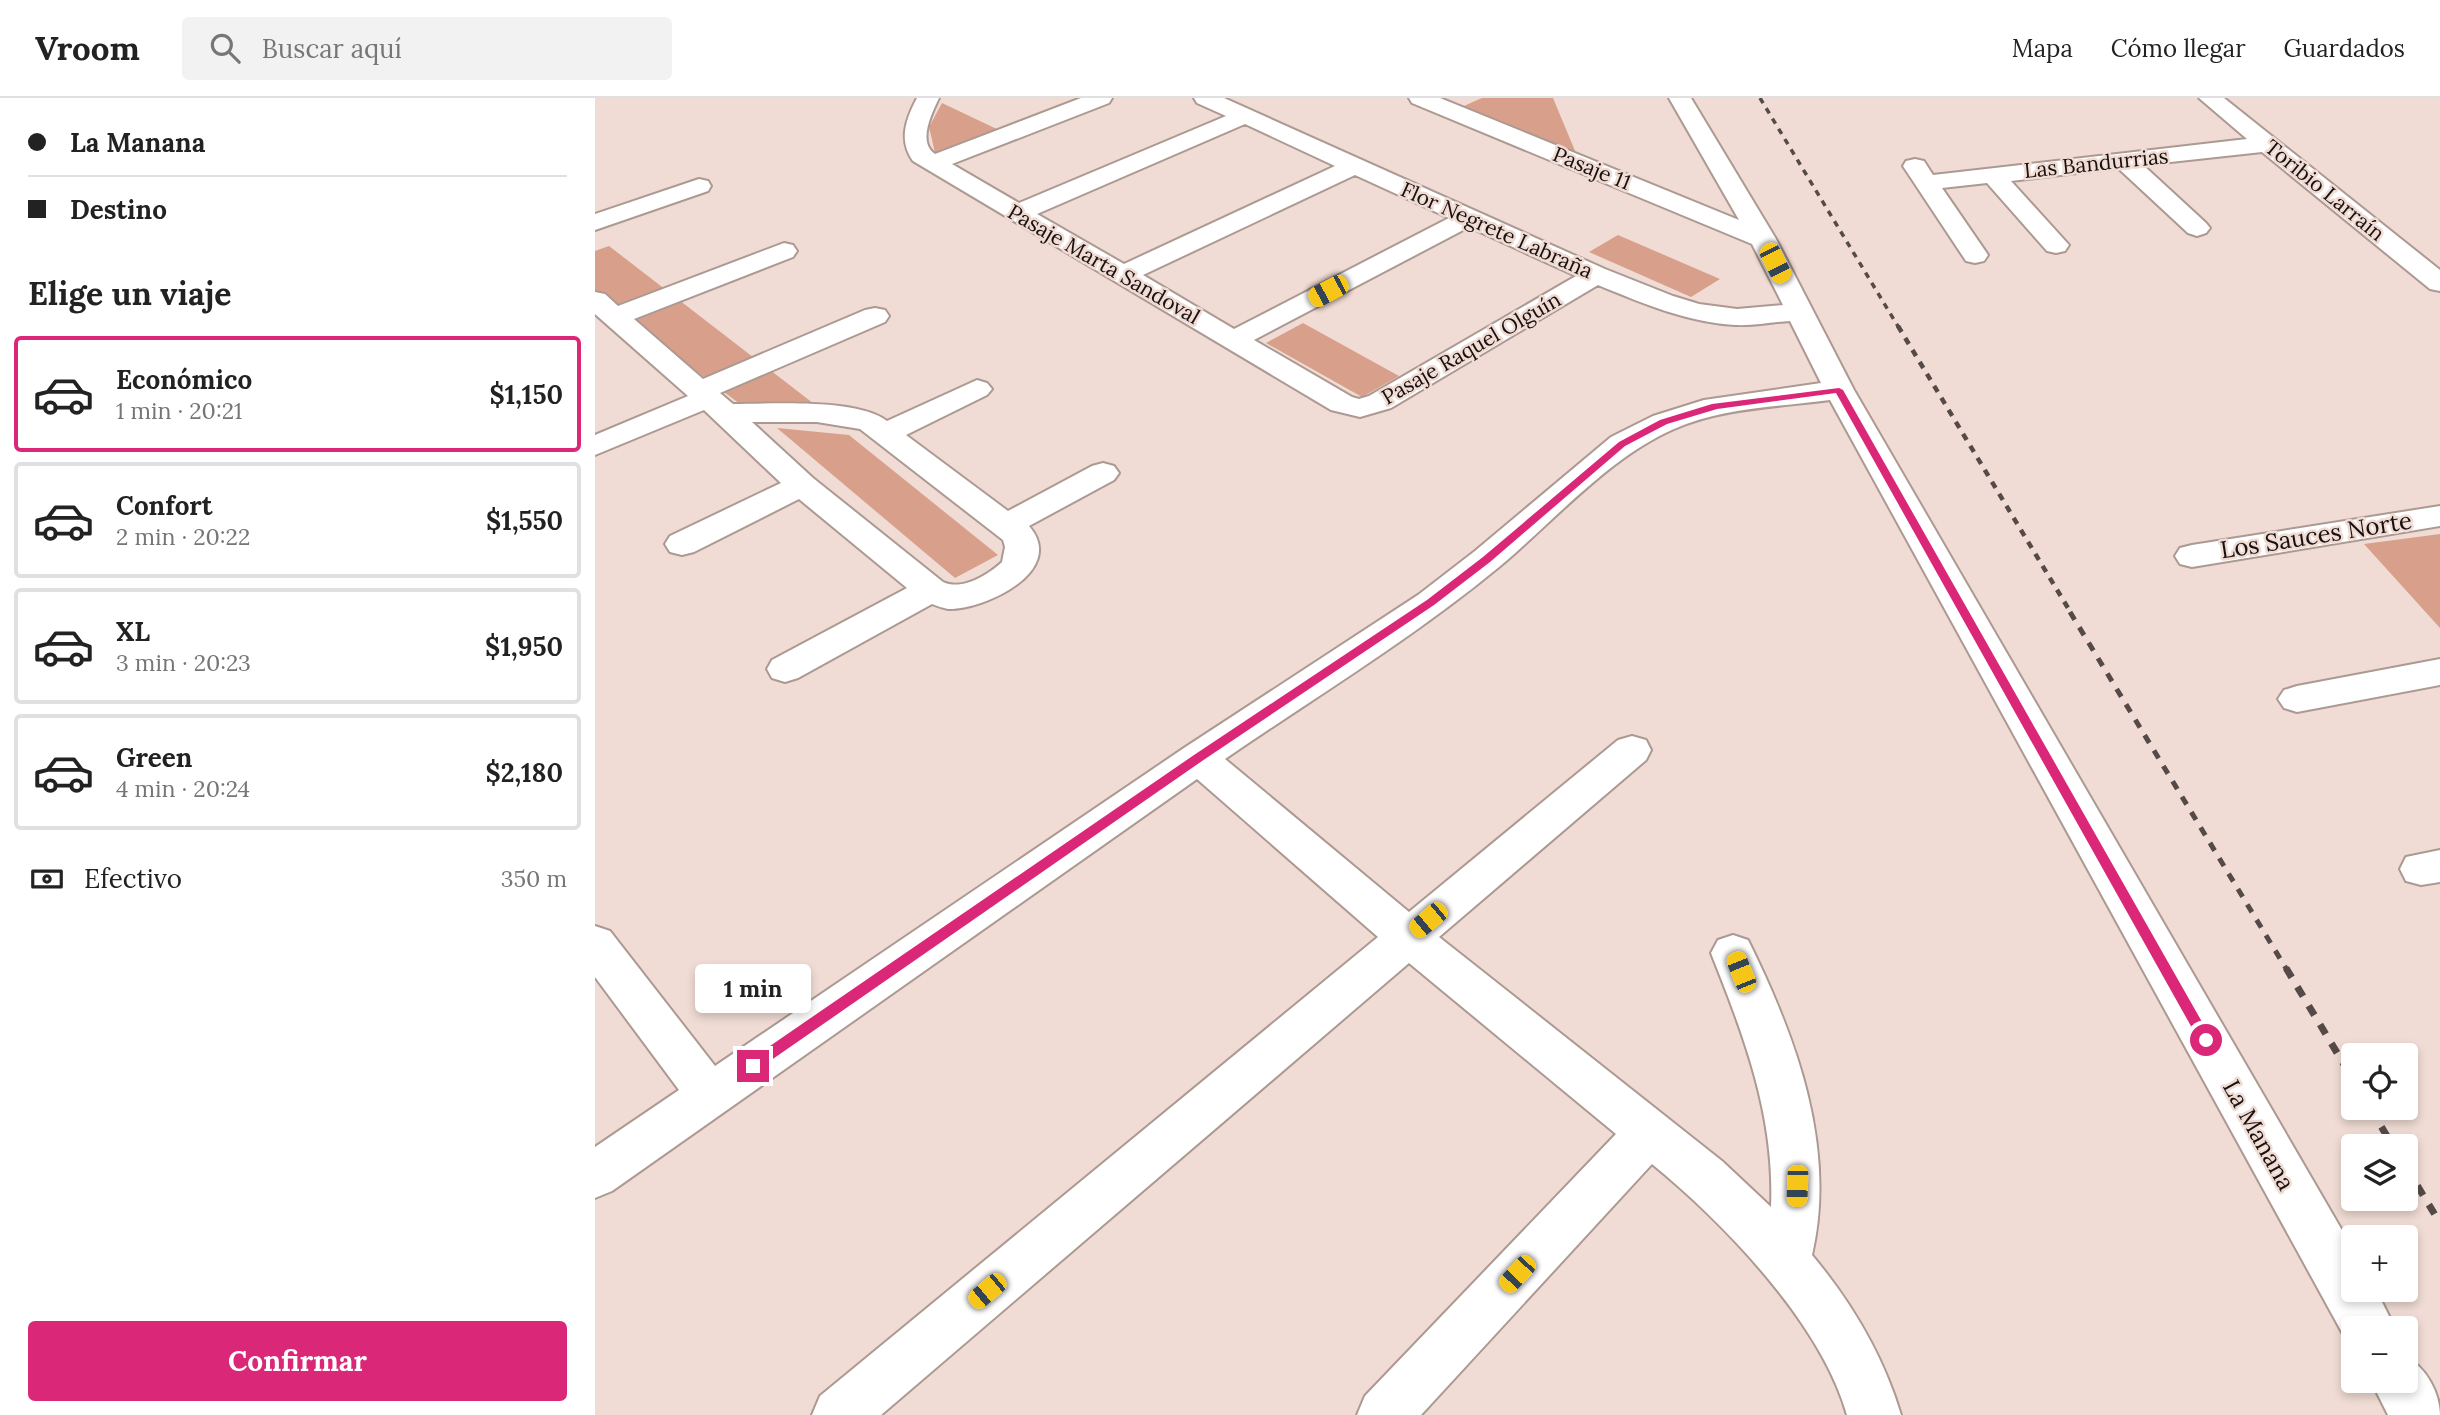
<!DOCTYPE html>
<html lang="es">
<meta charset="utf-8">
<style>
body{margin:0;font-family:Lora,serif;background:#f2f2f2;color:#222;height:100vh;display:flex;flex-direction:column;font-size:26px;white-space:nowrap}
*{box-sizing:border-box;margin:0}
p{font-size:23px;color:#767676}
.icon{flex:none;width:38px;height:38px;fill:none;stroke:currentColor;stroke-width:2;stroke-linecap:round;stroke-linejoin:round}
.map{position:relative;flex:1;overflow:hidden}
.panel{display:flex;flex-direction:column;background:#fff;width:595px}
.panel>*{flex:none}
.hud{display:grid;align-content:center;height:154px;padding:0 28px;background:#fff}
.buttons{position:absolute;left:1746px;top:945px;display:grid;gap:14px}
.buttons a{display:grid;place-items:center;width:77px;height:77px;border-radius:7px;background:#fff;box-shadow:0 4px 10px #0003;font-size:35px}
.end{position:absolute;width:32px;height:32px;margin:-16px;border:9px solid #db2777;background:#fff;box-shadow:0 0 0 4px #fff}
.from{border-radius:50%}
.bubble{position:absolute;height:49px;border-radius:7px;background:#fff;box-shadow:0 4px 10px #0003;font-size:23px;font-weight:800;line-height:49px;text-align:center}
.car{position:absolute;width:21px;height:42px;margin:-21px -10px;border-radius:9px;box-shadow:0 0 5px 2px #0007;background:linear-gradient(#f5c518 24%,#345 0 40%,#f5c518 0 76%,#345 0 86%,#f5c518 0)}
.hud b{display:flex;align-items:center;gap:24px;height:66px;font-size:26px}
.hud b+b{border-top:2px solid #e0e0e0}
.hud i{width:18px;height:18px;background:#222}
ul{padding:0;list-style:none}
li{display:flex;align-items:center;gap:21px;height:116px;margin:0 14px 10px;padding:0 14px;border:4px solid #e0e0e0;border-radius:7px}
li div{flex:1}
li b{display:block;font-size:26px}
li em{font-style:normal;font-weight:800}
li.current{border-color:#db2777}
li>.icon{width:63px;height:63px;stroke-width:1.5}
h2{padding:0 28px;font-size:32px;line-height:84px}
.pay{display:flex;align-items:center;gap:18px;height:77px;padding:0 28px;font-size:26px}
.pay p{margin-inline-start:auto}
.action{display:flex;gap:14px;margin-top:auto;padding:14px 28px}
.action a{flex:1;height:80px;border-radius:7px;background:#db2777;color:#fff;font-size:28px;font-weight:800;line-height:80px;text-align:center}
header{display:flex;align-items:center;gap:42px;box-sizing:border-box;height:98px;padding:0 35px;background:#fff;border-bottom:2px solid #e0e0e0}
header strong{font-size:33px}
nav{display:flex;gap:38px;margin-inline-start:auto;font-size:24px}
.search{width:490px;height:63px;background:#f2f2f2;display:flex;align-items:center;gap:18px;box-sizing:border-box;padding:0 24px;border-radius:7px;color:#767676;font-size:26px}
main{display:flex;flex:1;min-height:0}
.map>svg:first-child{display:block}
.green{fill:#d8a08a}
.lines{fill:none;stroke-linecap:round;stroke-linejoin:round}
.minor-casing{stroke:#ac9992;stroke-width:4}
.minor{fill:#fff;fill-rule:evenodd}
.rail-far3{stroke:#554a47;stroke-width:3.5;stroke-dasharray:6 6;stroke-linecap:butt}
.rail-far2{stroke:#554a47;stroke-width:4.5;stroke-dasharray:7 7;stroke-linecap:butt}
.rail-far1{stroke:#554a47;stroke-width:5;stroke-dasharray:9 9;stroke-linecap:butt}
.rail{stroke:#554a47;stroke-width:7;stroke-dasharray:11 11;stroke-linecap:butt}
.route{fill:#db2777}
.labels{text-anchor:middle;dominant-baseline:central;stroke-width:5;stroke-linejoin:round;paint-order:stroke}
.far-street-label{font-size:21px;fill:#17100e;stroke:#f0dcd4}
.street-label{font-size:24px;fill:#17100e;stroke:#f0dcd4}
</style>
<header>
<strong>Vroom</strong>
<div class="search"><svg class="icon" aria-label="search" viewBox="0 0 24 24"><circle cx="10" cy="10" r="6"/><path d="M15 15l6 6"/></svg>Buscar aquí</div>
<nav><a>Mapa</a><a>Cómo llegar</a><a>Guardados</a></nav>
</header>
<main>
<section class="panel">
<div class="hud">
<b><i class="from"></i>La Manana</b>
<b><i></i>Destino</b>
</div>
<h2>Elige un viaje</h2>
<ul>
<li class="current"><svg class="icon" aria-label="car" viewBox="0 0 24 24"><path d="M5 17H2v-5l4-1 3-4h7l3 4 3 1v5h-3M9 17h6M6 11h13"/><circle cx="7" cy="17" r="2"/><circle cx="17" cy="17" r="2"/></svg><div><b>Económico</b><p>1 min · 20:21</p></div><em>$1,150</em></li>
<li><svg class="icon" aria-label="car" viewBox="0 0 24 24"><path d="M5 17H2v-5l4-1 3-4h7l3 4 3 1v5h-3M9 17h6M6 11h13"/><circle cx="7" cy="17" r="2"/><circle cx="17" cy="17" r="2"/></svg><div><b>Confort</b><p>2 min · 20:22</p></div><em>$1,550</em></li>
<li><svg class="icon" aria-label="car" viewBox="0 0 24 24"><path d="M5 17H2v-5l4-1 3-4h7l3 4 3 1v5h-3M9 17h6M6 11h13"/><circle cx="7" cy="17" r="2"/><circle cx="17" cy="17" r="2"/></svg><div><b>XL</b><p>3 min · 20:23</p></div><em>$1,950</em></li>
<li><svg class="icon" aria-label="car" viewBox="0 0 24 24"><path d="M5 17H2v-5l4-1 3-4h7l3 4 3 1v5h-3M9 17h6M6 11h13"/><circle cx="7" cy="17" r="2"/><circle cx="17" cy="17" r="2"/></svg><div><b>Green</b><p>4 min · 20:24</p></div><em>$2,180</em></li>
</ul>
<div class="pay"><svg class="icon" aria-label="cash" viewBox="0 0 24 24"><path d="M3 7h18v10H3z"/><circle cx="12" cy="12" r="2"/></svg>Efectivo<p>350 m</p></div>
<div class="action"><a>Confirmar</a></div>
</section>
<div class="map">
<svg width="1845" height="1317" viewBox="0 0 1845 1317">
<rect width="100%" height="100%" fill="#f0dcd4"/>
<!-- green -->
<g class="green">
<path d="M887,0H958L983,60L862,11Z"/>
<path d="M347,5L406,33L341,59L334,29Z"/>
<path d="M1023,137L1125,181L1096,199L994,154Z"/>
<path d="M14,148L223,309H149L0,197V153Z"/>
<path d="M708,225L804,278L767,299L671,245Z"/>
<path d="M182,330L254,337L403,457L360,480Z"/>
<path d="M1845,436V530L1769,446Z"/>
</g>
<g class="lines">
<!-- minor casing -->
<g class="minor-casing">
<g id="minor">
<path d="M322,0H344C337,15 322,44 340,56L486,0H517L514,5L357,66L424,105L631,18L602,5L599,0H629L1010,171L1078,198L1104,206L1142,211L1188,207L1157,146L817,5L814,0H845L1144,122L1074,0H1096L1181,141L1259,292L1759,1153V1192H1781L1800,1230H1759V1250L1755,1249L1235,302C1183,309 1126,310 1079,331C1013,360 959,423 904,469C818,540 722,598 630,661L814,814L1023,642L1037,638L1051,642L1056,652L1051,662L844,839L1127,1063L1176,1109C1180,1018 1149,938 1116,855L1123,842L1138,837L1153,842C1201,939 1242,1049 1217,1157C1257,1205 1288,1257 1306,1317H1252C1226,1225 1129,1125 1057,1066L826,1317H762L770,1298L1021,1036L814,865L286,1317H217L225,1298L783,839L602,681L17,1093L0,1100V1049L84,992L0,879V828L15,833L120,968L589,650L823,497L880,453L1016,339L1058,318L1109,302L1226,285L1195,223C1177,224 1158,228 1140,227C1091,224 1047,205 1003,187L796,310L765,319L736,312L318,63C303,42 311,21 322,0ZM650,26L740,68L529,166L442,116ZM760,77L854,120L639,231L548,177ZM874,129L981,178L774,298L764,301L757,299L659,242Z"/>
<path d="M1604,0H1629L1845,172V193L1835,191L1667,54L1548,67L1611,125L1615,130L1611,135L1602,138L1593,135L1523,70L1416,83L1474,147L1470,153L1461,155L1452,153L1392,85L1347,90L1393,157L1389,163L1380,165L1371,163L1308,68L1311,63L1320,61L1329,63L1338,77L1652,41Z"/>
<path d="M104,81L113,83L116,88L113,93L0,132V116Z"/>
<path d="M189,145L198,147L202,153L198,159L39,221L108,281L270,212L280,210L290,212L294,218L290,224L125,295L138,306C176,306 262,300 292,323L382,282L392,285L397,291L392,297L311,337L413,413L497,368L508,365L519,368L524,375L519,382L434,428C473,473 389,512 353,511C348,510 342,508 337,506L203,580L190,584L177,580L172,571L177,562L312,490L204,401L99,454L87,457L75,454L70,446L75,438L186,385L109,312L0,357V337L93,298L0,216V194L10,196L23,208ZM157,324H222L265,331L408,442L410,449L407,464C393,477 367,493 348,484L218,380Z"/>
<path d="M1845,408V428L1597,469L1585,466L1580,458L1585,450L1597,447Z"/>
<path d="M1845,561V587L1702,614L1689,610L1683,601L1689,592L1702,588Z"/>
<path d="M1845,752V784L1826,787L1811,783L1805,771L1811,759Z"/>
<path d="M1811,1260C1831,1268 1845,1296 1845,1317H1793L1776,1283H1811Z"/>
</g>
</g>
<!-- minor -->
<use href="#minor" class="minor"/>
<!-- rail-far3 -->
<path class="rail-far3" d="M1165,0L1304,230"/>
<!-- rail-far2 -->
<path class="rail-far2" d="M1303,228L1476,515"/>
<!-- rail-far1 -->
<path class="rail-far1" d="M1475,514L1692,872"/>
<!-- rail -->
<g class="rail">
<path d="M1691,870L1759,983"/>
<path d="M1775,1010L1798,1048"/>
<path d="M1811,1069L1845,1125"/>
</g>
</g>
<!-- route -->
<path class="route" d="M1244,290L1248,292L1615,938V946H1606L1241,295L1122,311L1072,326L1030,348L895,464L839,507L607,663L162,972H153V963L599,657L832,502L888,459L1024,344L1065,322L1117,306Z"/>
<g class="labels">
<!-- far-street labels -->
<g class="far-street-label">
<text transform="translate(1501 65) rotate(-6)">Las Bandurrias</text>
<text transform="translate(997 70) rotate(22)">Pasaje 11</text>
<text transform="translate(1730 92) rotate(39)">Toribio Larraín</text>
<text transform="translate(902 132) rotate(24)">Flor Negrete Labraña</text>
<text transform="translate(509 166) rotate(30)">Pasaje Marta Sandoval</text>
<text transform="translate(876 250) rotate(-30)">Pasaje Raquel Olguín</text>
</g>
<!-- street labels -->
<g class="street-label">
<text transform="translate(1721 437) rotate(-9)">Los Sauces Norte</text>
<text transform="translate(1664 1037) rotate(61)">La Manana</text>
</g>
</g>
</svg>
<div class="buttons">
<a><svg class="icon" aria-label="locate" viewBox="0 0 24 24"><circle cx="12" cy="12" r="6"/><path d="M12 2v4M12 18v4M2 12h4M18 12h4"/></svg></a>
<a><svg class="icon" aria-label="layers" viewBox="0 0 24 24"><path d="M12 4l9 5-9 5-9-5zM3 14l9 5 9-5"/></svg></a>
<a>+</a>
<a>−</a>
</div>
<i class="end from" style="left:1611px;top:942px"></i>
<i class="end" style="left:158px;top:968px"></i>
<div class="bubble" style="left:100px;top:866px;width:116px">1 min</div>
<i class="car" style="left:1180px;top:165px;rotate:153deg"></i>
<i class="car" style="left:733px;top:193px;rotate:242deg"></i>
<i class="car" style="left:833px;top:822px;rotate:230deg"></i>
<i class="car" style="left:1146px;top:874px;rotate:338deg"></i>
<i class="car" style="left:1202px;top:1088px;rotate:182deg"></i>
<i class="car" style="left:922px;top:1176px;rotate:223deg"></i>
<i class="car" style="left:392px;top:1193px;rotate:230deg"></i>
</div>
</main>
